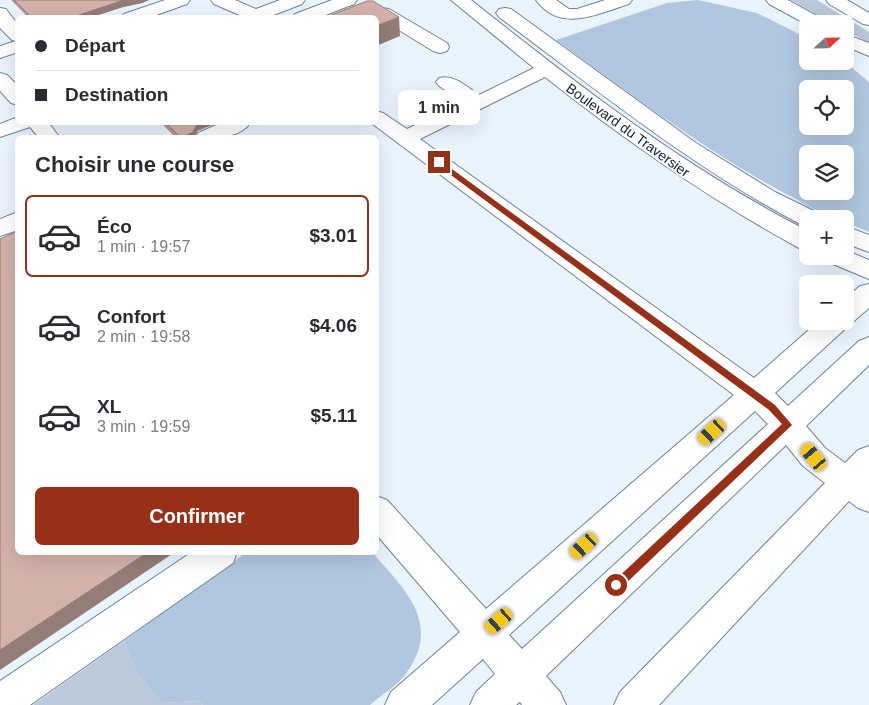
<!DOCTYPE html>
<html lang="fr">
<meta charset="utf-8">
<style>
body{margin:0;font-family:Helvetica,sans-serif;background:#f2f2f3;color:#2b2b33;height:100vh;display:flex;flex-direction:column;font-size:19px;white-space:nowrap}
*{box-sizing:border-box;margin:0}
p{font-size:16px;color:#7c7c81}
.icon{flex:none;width:28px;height:28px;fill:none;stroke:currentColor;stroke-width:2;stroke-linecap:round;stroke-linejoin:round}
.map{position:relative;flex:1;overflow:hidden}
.details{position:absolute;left:15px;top:135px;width:364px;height:420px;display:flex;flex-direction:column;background:#fff;border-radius:8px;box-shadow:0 5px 20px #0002}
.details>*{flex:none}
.top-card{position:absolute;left:15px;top:15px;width:364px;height:110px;border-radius:8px;box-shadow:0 5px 20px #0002;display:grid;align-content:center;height:110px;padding:0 20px;background:#fff}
.needle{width:32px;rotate:68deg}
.fabs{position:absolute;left:799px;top:15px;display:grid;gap:10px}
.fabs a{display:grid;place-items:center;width:55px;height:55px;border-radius:8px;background:#fff;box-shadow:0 5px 20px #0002;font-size:25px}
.end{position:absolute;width:22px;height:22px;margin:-11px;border:6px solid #983018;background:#fff;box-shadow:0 0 0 2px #fff}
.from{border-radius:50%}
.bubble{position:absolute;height:35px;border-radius:8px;background:#fff;box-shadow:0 5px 20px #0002;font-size:16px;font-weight:700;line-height:35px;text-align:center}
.car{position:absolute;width:15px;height:30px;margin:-15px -8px;border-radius:6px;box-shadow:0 0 4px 1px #0007;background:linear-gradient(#f5c518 24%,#345 0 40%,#f5c518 0 76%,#345 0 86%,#f5c518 0)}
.top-card b{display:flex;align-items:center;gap:18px;height:48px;font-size:19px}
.top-card b+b{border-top:1px solid #e1e1e2}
.top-card i{width:12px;height:12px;background:#2b2b33}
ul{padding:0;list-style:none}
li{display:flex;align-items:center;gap:15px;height:82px;margin:0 10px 8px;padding:0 10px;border:2px solid transparent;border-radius:8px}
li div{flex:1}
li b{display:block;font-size:19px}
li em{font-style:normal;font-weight:700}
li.on{border-color:#983018}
li>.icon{width:45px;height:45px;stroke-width:1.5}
h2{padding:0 20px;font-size:22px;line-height:60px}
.button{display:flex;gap:10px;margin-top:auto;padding:10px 20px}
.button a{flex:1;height:58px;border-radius:8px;background:#983018;color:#fff;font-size:20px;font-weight:700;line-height:58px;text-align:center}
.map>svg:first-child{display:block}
.green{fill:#bbc9da}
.forest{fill:#b1c7df;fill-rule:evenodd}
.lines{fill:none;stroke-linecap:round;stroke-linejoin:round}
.minor-casing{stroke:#6e849c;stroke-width:2}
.highway-casing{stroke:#6e849c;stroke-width:2}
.minor{fill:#fff;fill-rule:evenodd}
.highway{fill:#fff;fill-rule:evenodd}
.wall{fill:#b69992}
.shaded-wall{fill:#947d77}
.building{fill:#d4b2aa;stroke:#947d77}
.route{fill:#983018}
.labels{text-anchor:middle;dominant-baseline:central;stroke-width:4;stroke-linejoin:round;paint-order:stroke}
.far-street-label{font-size:14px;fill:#161e28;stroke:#fff}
</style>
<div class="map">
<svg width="869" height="705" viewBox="0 0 869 705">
<rect width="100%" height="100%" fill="#eaf4ff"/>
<!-- green -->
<g class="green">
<path d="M791,0H817L869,32V43L845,30V24H833Z"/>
<path d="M124,641L135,670L161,703L200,701L203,705H33Z"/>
</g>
<!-- forest -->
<g class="forest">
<path d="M698,0L757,13L807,38L808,61H844L869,82V232L845,222V219C827,219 806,204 790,196C706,152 632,95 556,40L667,3ZM808,89H845V126H808ZM808,154H845V191H808Z"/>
<path d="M247,552L373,553C404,589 442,623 407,672C399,685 381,695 370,705H203L200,701L161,703L135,670L124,641Z"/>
</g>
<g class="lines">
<!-- minor casing -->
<g class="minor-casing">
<g id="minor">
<path d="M165,0H190L187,4L148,18H121L124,14Z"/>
<path d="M211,0H235L256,9L280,0H305L302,4L266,18H240L242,16L214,4Z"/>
<path d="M332,0H357L354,4L318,18H292L295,14Z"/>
<path d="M451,0H471C578,85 685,168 808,231V250L799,248C709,199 626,141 545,77L420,139L754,378L819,321H845V299L860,286L869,284V308L854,321L849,322L846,328L775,393L788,406L859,341L869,337V365L806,426L825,448L845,463L858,450L869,446V512L858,508L849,501L659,705H614L620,692L825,483L803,466L786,445L546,676L560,692L566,705H522L520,702L516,705H470L476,692L495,674L483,659L432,705H385L391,692L460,632L376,534V496L387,500L486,609L734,395L370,122H376V111L383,113L407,129L463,102L439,86L436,82L439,78C454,74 467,87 479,95L534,68ZM755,411L768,424L522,649L509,635Z"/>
<path d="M536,0H556L569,9H577L605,0H632L629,4C599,13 560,34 536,0Z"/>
<path d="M374,7L389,9L447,43L449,47L447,51L440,53L433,51L379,18H349L352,14Z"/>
<path d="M0,8L6,9L18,25V52L0,58V46L16,41L12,40L0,28Z"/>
<path d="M505,8L511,9L696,143L775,192L818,213L822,219H808V226L802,225C693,168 597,90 499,17L496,13L499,9Z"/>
<path d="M0,73L7,75L18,86V105L11,103L0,91Z"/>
<path d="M18,117V122H48L60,138H39L30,127L0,137V124Z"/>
<path d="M223,122H251C240,139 213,138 196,138L198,133Z"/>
<path d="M18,212V230L0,236V219Z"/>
<path d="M845,226L869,235V252L845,243Z"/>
<path d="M845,250L869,260V279L828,262L825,256H845Z"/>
<path d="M192,552H237L233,563L30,705H0V681Z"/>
</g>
</g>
<!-- highway casing -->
<g class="highway-casing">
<g id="highway">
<path d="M766,0H788L824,20L827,24H808V25L769,4Z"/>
<path d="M826,0H847L869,13V25L863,24L829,4Z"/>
<path d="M845,34L869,43V56L845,46Z"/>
</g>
</g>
<!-- minor -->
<use href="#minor" class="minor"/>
<!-- highway -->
<use href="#highway" class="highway"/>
</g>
<!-- wall -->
<g class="wall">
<path d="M11,0H149L142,3L123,7L89,18H29Z"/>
<path d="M160,122H214V124L197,131L195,138H176Z"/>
</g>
<!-- shaded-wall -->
<g class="shaded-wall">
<path d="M128,0H149L142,3L123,7L89,18H70L121,1Z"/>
<path d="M399,17L400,36L376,46V26Z"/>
<path d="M203,122H214V124L197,131L195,138H181L196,126Z"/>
<path d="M148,552H175L0,670V650Z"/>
</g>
<!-- building -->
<g class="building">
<path d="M14,0H128L121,1L70,18H32Z"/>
<path d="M367,1H373L399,17L376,26V18H324Z"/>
<path d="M165,122H203L196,126L193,132L181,138Z"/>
<path d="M18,231V552H148L0,650V239Z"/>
</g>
<!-- route -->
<path class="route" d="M436,161H441L775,405L792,425L620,589H613V582L782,424L769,410L436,164Z"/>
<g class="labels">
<!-- far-street labels -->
<g class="far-street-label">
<text transform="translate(628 130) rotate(36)">Boulevard du Traversier</text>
</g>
</g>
</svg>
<div class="fabs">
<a><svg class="needle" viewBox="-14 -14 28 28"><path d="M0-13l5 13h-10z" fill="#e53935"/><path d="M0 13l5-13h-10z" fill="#7c7c81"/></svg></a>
<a><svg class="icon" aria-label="locate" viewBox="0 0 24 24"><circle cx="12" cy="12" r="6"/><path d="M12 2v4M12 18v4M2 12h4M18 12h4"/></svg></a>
<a><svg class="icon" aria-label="layers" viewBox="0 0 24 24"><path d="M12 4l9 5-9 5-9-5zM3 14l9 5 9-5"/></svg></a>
<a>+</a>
<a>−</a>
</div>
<i class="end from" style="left:616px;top:585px"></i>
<i class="end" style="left:439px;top:162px"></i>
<div class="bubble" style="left:398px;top:90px;width:82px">1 min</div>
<i class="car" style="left:712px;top:432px;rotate:228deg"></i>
<i class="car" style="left:814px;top:457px;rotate:320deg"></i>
<i class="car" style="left:584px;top:546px;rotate:228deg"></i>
<i class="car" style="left:499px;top:621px;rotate:229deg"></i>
<div class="top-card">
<b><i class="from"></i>Départ</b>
<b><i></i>Destination</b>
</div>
<section class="details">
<h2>Choisir une course</h2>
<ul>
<li class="on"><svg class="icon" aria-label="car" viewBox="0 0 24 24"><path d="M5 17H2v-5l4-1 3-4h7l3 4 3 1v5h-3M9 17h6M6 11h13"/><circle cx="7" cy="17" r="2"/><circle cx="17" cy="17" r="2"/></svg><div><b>Éco</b><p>1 min · 19:57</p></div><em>$3.01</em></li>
<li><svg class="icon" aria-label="car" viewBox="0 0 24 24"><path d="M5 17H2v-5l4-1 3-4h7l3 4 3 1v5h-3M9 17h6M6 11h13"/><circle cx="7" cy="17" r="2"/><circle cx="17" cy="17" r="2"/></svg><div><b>Confort</b><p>2 min · 19:58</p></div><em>$4.06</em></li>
<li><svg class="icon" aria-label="car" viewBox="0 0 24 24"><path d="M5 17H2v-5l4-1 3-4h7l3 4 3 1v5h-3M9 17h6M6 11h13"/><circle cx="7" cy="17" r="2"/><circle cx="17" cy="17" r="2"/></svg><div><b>XL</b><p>3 min · 19:59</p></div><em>$5.11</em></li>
</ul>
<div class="button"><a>Confirmer</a></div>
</section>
</div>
